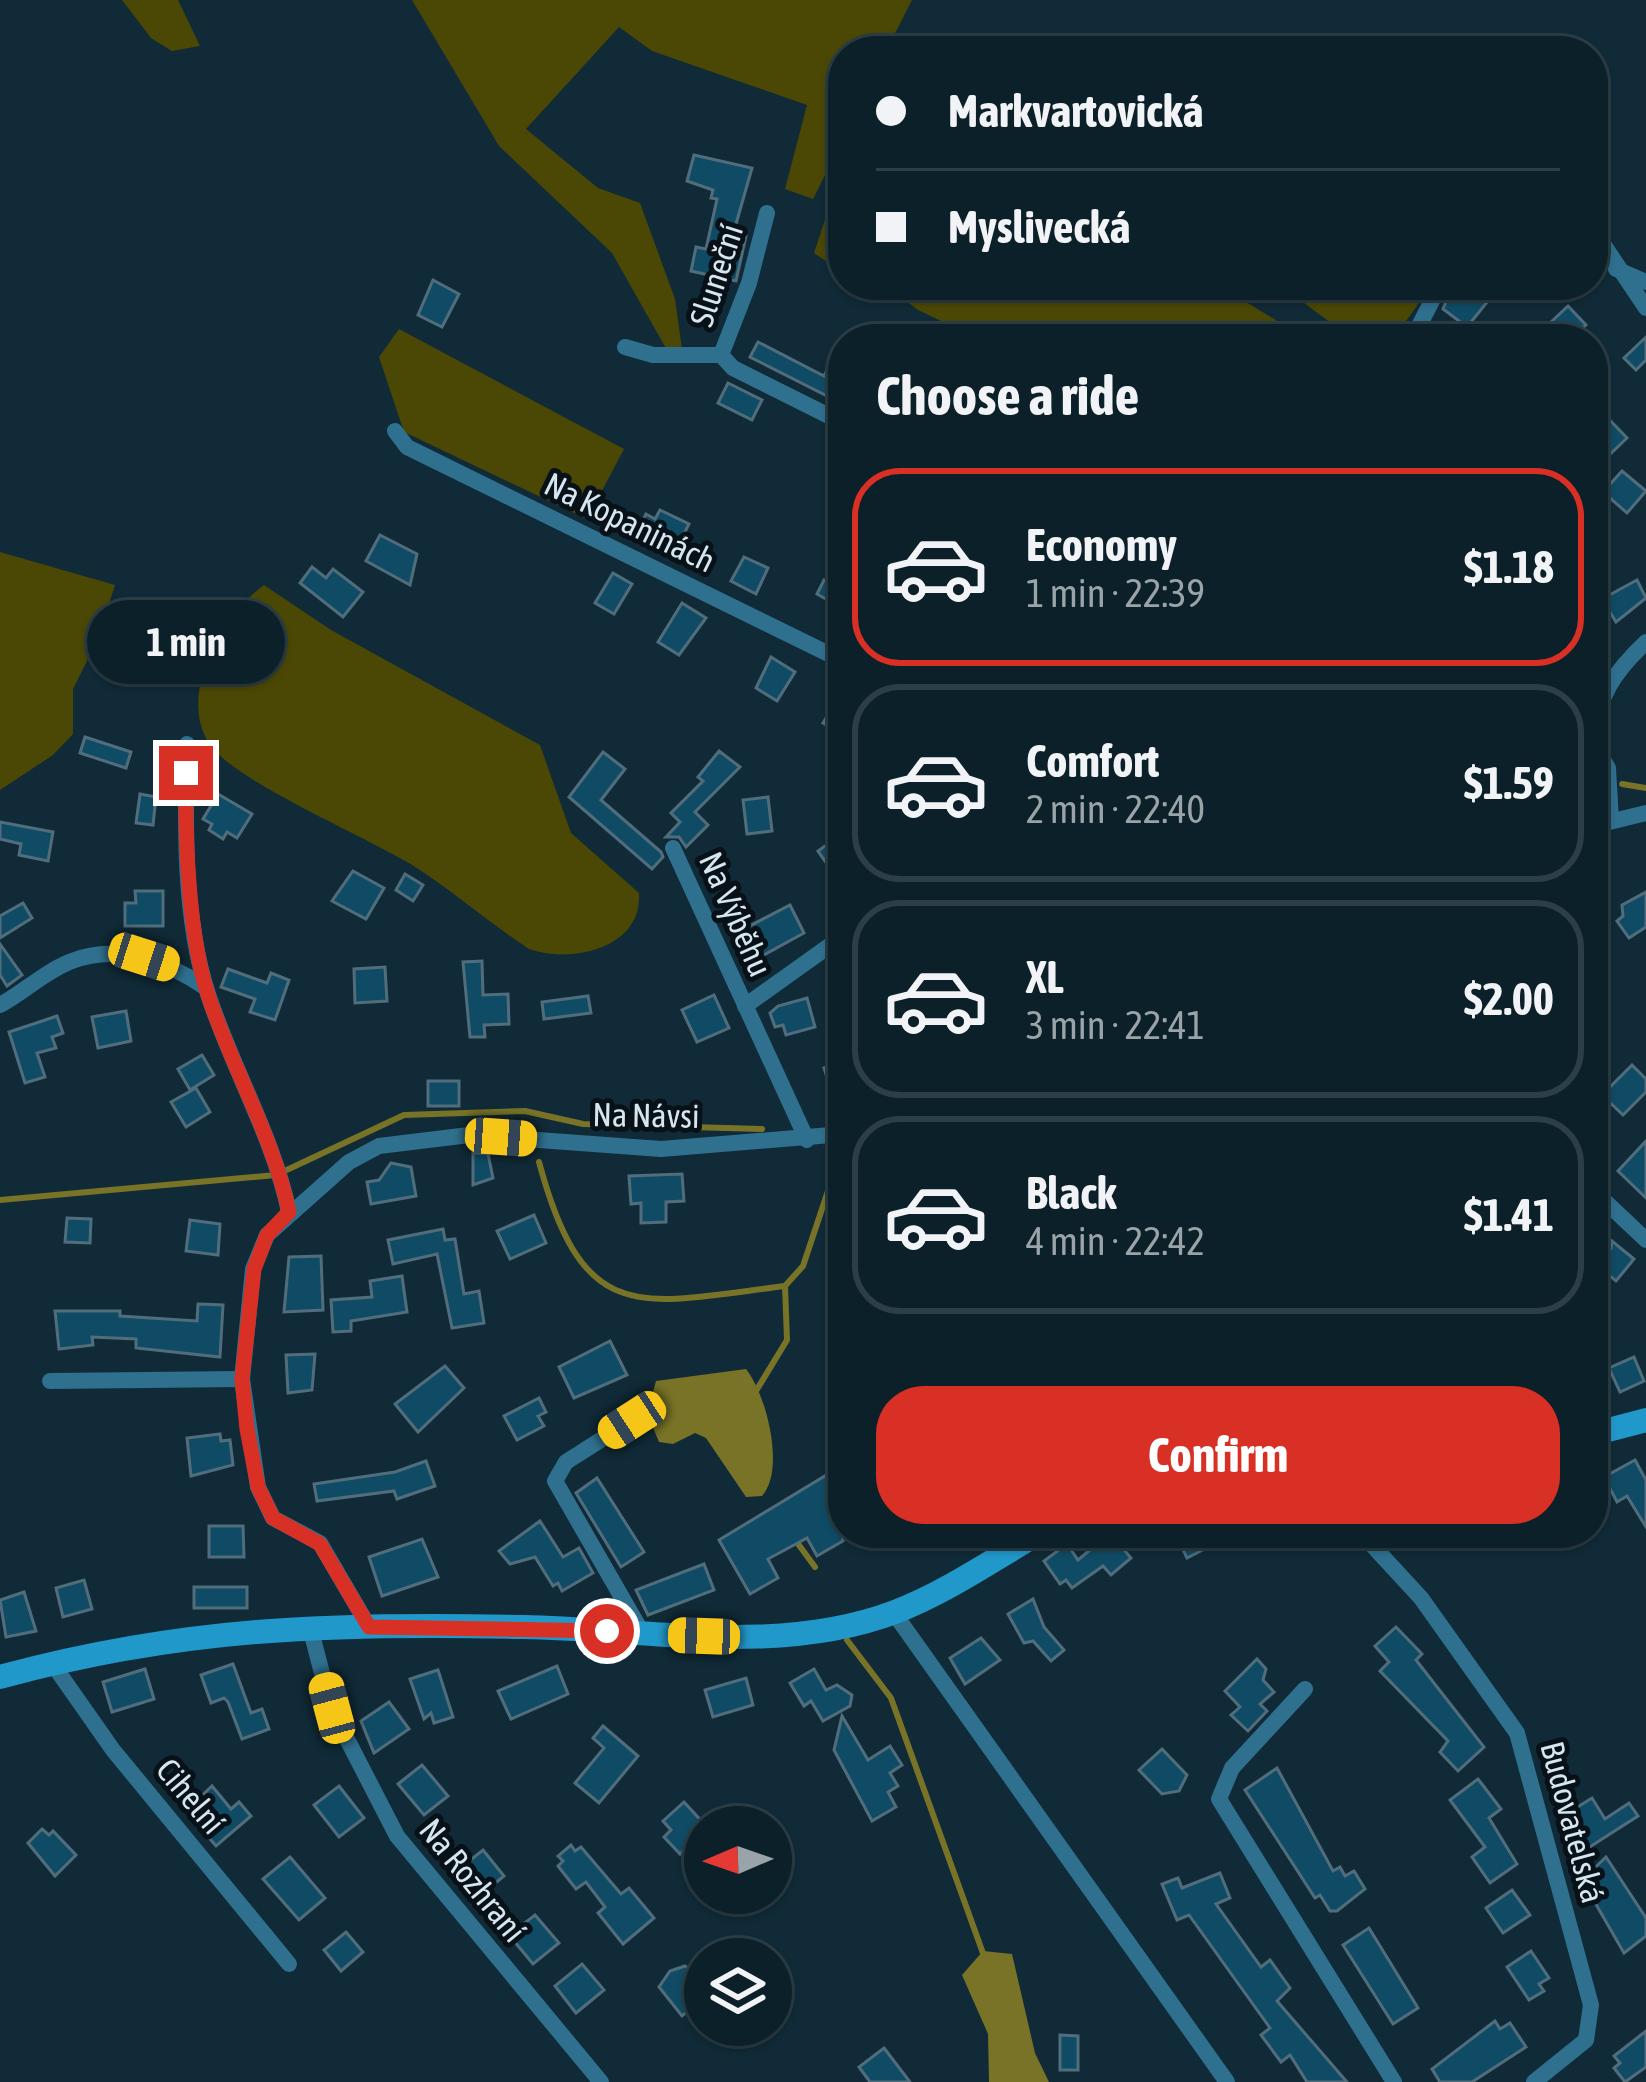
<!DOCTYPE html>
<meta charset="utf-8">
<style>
body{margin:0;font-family:"Asap Condensed",sans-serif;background:#152831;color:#f1f3f6;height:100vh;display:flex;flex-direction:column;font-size:45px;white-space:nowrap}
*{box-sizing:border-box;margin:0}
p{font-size:39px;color:#9aa3a8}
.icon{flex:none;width:66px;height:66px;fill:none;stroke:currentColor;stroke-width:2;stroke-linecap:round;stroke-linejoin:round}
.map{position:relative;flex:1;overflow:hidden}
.details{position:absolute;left:828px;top:324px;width:780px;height:1224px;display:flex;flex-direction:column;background:#0c2029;border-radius:48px;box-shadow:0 3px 9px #0004,0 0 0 3px #2c3e46}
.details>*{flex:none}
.hud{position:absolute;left:828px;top:36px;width:780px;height:264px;border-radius:48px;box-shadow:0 3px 9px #0004,0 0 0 3px #2c3e46;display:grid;align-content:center;height:264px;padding:0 48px;background:#0c2029}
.needle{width:78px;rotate:268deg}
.fabs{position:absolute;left:684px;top:1806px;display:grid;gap:24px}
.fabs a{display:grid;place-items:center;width:108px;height:108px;border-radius:50%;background:#0c2029;box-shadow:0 3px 9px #0004,0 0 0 3px #2c3e46;font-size:60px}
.end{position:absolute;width:54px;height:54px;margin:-27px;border:15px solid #d93025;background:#fff;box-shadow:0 0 0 6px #fff}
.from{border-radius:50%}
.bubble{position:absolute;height:84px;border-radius:42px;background:#0c2029;box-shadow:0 3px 9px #0004,0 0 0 3px #2c3e46;font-size:39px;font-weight:700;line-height:84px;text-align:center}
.car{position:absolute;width:36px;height:72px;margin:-36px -18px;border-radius:15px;box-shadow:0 0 9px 3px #0007;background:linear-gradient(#f5c518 24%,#345 0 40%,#f5c518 0 76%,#345 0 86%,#f5c518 0)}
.hud b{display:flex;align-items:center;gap:42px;height:114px;font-size:45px}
.hud b+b{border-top:3px solid #2c3e46}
.hud i{width:30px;height:30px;background:#f1f3f6}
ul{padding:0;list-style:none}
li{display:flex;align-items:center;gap:36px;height:198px;margin:0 24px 18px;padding:0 24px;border:6px solid #2c3e46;border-radius:48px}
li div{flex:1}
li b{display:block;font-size:45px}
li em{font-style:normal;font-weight:700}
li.on{border-color:#d93025}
li>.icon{width:108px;height:108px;stroke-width:1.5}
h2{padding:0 48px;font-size:54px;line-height:144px}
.button{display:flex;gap:24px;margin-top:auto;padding:24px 48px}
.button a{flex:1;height:138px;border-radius:48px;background:#d93025;color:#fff;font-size:48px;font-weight:700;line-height:138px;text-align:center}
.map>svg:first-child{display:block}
.green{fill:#4b4704}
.water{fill:#787326}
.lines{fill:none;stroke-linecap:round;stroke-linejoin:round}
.stream{stroke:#787326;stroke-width:6}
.building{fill:#0f4b65;stroke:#516d7c;stroke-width:3}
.street{stroke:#2f708f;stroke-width:16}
.secondary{stroke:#2198ca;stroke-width:24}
.route{stroke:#d93025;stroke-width:15}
.labels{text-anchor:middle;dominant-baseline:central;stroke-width:10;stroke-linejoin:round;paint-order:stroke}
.street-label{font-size:33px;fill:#d6e5ee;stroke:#071117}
</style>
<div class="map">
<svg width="1646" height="2082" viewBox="0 0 1646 2082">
<rect width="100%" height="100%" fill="#102a37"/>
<!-- green -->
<g class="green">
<path d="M122,0H178L200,46L172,51L151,38Z"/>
<path d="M412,0H912L886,51H843V139L813,199L785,189L807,105L652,51L619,27L526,129L598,188L640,203L675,299L682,349L668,352L612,253L499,146Z"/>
<path d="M843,166V273L814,253Z"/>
<path d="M885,285H1218L1307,339H979L918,310Z"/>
<path d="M1280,285H1432L1406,321L1379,339L1343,332Z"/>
<path d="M399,329L624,449L587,519L404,432L379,357Z"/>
<path d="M0,552L115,585L97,641L73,689V734L53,755L0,790Z"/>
<path d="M264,585L331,630L540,745L571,833L639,893C643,949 570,964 529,949C491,924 455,893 417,868C371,839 238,783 211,746C175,697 222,615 264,585Z"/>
</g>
<!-- water -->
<g class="water">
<path d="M746,1369C766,1394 786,1469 762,1496L746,1497L706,1438L695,1433L673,1444L659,1442L647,1413L656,1381Z"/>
<path d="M983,1951L1012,1954L1035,2053L1049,2082H989L988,2034L962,1975Z"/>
</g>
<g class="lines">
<!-- stream -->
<g class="stream">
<path d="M1622,784L1646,788"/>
<path d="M539,1162C584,1329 640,1304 785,1286"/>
<path d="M0,1200L276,1175L404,1115L525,1111L583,1124L762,1129"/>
<path d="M756,1391L787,1340L785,1286L803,1266L835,1170L843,1160"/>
<path d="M796,1541L815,1567"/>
<path d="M847,1640L891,1698L984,1956"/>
</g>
</g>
<!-- building -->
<g class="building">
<path d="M694,155L752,168L734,231L746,236L736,281L691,271L696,247L706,249L717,199L711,198L713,190L687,181Z"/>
<path d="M433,280L459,294L442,327L418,315Z"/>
<path d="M1453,285H1501L1467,327L1443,309Z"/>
<path d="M1568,306L1586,325L1571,339H1533Z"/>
<path d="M1646,337V360L1636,370L1624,358Z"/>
<path d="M758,342L824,376L828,368L843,376V404L750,357Z"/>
<path d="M728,383L762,400L752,420L718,403Z"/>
<path d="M1605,415L1627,438L1604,460L1593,449V426Z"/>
<path d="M1622,471L1646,491L1627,513L1603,492Z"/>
<path d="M660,510L689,524L675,552L634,538L646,514L655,519Z"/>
<path d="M380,535L417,554L410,585L366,561Z"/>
<path d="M744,557L768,568L756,594L731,581Z"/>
<path d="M312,567L326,578L333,569L363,592L343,617L300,583Z"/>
<path d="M613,573L632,584L614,614L595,603Z"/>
<path d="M824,580L843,590V609L817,594Z"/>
<path d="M1637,580L1646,598L1616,622L1602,599Z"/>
<path d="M682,603L706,618L679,655L658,642Z"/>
<path d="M771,657L795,672L777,701L756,688Z"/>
<path d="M843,690V735L823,723Z"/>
<path d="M85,737L131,752L126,768L80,753Z"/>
<path d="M719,751L740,767L695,812L708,825L686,847L679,837H666L680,822L671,813L703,781L698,777Z"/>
<path d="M603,752L625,769L601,800L661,852L663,857L652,869L569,797Z"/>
<path d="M140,794L156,797L153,825L136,823Z"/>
<path d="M218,794L252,814L237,838L227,832L223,839L209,830L212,824L203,819Z"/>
<path d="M768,797L772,831L747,834L743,800Z"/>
<path d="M0,822L53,832L48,861L19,855L21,844L0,839Z"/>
<path d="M843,833V887L818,851Z"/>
<path d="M353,871L384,888L366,919L332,901Z"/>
<path d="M405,874L423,885L413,901L396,890Z"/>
<path d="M135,891H163V926H125V903H136Z"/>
<path d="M1646,892V927L1629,938L1617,921L1623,916L1622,905Z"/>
<path d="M23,903L32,918L0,938V916Z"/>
<path d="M790,905L804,933L753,961L738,932Z"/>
<path d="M0,944L22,975L7,986L0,975Z"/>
<path d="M482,961L483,995L508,994L509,1024L484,1025L485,1037H470L463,962Z"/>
<path d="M385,967L387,1001L355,1003L354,969Z"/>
<path d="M228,969L267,983L271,973L289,980L275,1020L250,1012L255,999L221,987Z"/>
<path d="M714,995L729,1028L697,1042L682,1010Z"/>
<path d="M588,996L591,1013L544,1019L542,1002Z"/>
<path d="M807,998L815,1027L786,1035L783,1025L775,1027L770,1013L778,1006Z"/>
<path d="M126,1011L131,1041L98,1048L92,1017Z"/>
<path d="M57,1016L63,1033L52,1037L56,1048L37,1053L45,1077L25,1083L9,1032Z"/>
<path d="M202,1055L214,1075L190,1090L178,1069Z"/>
<path d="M843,1061V1117H839L824,1068Z"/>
<path d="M1632,1065L1646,1079V1092L1623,1115L1602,1095Z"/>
<rect x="428" y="1081" width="31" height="25"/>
<path d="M196,1088L210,1112L186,1127L171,1102Z"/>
<path d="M1646,1141V1198L1618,1171Z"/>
<path d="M473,1153L488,1154L493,1178L473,1185Z"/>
<path d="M391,1163L411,1167L416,1196L371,1204L367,1182L379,1180Z"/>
<path d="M682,1174L684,1201L666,1202V1222L641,1223V1203L631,1204L629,1176Z"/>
<path d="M534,1215L546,1243L510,1259L497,1231Z"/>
<path d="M67,1218L91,1219L90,1243L65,1242Z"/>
<path d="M190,1220L220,1224L218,1255L186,1251Z"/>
<path d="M443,1229L445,1240L455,1239L464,1294L479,1291L484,1323L452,1328L437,1254L393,1264L388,1240Z"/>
<path d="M1601,1240L1611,1248L1612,1241L1634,1259L1616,1281L1593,1262V1250Z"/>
<path d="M321,1256L323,1310L284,1312L289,1257Z"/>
<path d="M402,1276L407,1312L351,1321V1331L333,1332L331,1300L372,1297L370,1281Z"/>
<path d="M198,1304L223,1305L220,1357L136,1348V1339L92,1337L93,1345L59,1349L55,1311H120V1316L197,1321Z"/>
<path d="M610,1341L627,1375L574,1398L559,1367Z"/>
<path d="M315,1354L312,1390L288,1393L286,1355Z"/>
<path d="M1634,1357L1644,1381L1620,1392L1609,1368Z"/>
<path d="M445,1366L464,1388L418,1432L395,1404Z"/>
<path d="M539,1398L546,1412L538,1416L544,1426L517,1440L504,1416Z"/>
<path d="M220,1434L221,1441L230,1440L233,1465L191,1476L187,1438Z"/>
<path d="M1635,1460L1646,1480V1527L1627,1496L1617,1502L1604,1477Z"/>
<path d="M426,1461L435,1486L397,1499L394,1491L317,1501L314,1484L395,1472Z"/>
<path d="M843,1465V1541L817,1556L807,1538L768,1559L778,1578L750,1594L719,1540Z"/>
<path d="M597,1478L644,1552L621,1567L576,1493Z"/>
<path d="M540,1521L563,1557L579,1548L593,1573L562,1591L558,1583L553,1586L535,1557L510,1564L499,1551Z"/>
<path d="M209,1526H243L244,1557H209Z"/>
<path d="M1110,1533L1131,1558L1111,1575L1103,1566L1072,1588L1066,1580L1060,1584L1044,1561L1067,1544L1078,1560Z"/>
<path d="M1175,1533H1236L1187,1558Z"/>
<path d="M422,1539L438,1577L382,1596L369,1557Z"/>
<path d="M704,1564L714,1590L648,1615L636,1590Z"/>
<path d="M84,1580L92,1609L63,1617L56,1588Z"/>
<rect x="194" y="1587" width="53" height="21"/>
<path d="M24,1592L36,1631L6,1637L0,1600Z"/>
<path d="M1033,1599L1044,1627L1064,1650L1051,1661L1033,1641L1024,1643L1008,1614Z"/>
<path d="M1396,1627L1422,1654L1416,1660L1484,1747L1458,1771L1440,1752L1448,1741L1380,1671L1389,1662L1375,1646Z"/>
<path d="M981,1638L1000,1660L965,1684L950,1658Z"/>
<path d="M1257,1659L1266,1669L1263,1680L1274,1692L1260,1704L1267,1711L1248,1731L1231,1715L1240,1707L1225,1691Z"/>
<path d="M233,1664L251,1713L262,1709L269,1729L242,1739L228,1702L224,1698L211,1703L201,1675Z"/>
<path d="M557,1666L568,1694L511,1719L498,1691Z"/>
<path d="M145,1669L154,1699L112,1712L103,1682Z"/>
<path d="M814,1669L826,1690L837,1685L852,1695L850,1706L823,1721L811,1701L804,1706L790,1683Z"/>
<path d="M438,1670L453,1717L434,1723L431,1713L424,1719L410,1679Z"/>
<path d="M746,1678L753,1705L713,1717L705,1690Z"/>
<path d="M389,1702L409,1729L374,1753L361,1721Z"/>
<path d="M842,1716L868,1760L890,1746L902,1765L890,1773L898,1786L888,1792L896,1807L872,1821L834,1750Z"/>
<path d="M603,1726L638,1756L599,1803L575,1783L604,1748L593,1738Z"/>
<path d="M1162,1749L1187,1775L1179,1791L1162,1794L1139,1770Z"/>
<path d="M422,1765L448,1796L424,1815L398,1784Z"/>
<path d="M1277,1768L1333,1871L1340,1867L1345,1876L1354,1871L1365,1889L1337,1911H1330L1320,1895L1315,1898L1245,1790Z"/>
<path d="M1478,1779L1501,1809L1489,1818L1517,1864L1490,1883L1472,1857L1485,1847L1450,1800Z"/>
<path d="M212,1786L231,1809L239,1802L251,1816L216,1846L186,1811Z"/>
<path d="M339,1786L364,1818L339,1837L314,1805Z"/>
<path d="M1592,1798L1605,1819L1629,1803L1638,1816L1585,1850L1563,1816Z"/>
<path d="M684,1802L707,1827L680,1854L664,1837L671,1830L663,1821Z"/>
<path d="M42,1829L49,1835L53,1831L76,1855L55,1876L28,1843Z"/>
<path d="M571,1845L575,1851L581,1847L621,1894L629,1888L654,1918L623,1944L598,1913L605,1907L586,1882L576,1889L558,1866L563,1861L558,1856Z"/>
<path d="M483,1850L504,1876L481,1895L459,1869Z"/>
<path d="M290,1857L325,1898L299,1920L263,1879Z"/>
<path d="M1606,1857L1646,1918V1936L1624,1953L1582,1880Z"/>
<path d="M1220,1873L1230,1898L1216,1904L1261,1967L1270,1960L1290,1988L1277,2001L1347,2082H1307L1290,2055L1281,2062L1261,2035L1270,2028L1189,1915L1177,1920L1162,1884L1178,1878L1182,1888Z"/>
<path d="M1512,1890L1530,1915L1503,1933L1486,1908Z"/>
<path d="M535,1915L559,1943L533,1964L509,1935Z"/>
<path d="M1369,1928L1418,2008L1393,2024L1343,1945Z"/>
<path d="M346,1932L363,1952L341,1971L324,1950Z"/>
<path d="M1531,1951L1549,1978L1539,1984L1544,1991L1529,2000L1507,1967Z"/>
<path d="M582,1964L604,1990L576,2013L555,1986Z"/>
<path d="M685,1966L701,1976L705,1998L682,2016L659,1987L670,1971Z"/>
<path d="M1495,2021L1500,2029L1510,2023L1526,2047L1472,2082H1440L1432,2069Z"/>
<path d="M1646,2031V2067L1625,2082L1614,2068L1620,2063L1614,2056Z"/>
<path d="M1060,2035L1078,2036V2070H1060Z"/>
<path d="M884,2048L910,2082H870L859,2067Z"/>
</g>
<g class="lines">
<!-- street -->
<g class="street">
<path d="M1593,229L1646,308"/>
<path d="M1616,269L1646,282"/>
<path d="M1419,326L1440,285"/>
<path d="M625,347L653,355H721L733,368L843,423"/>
<path d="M721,355L749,283L767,213"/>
<path d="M395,431L407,447L843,661"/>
<path d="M1593,740C1597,697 1615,671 1646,642"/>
<path d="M1593,743L1608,768L1611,821"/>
<path d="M187,744C185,823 183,918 208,994C232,1068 273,1136 289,1212"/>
<path d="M1593,826L1646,813"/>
<path d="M673,848L807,1140"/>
<path d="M0,1005C24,992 47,970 72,961C118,943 169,962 206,988"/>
<path d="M745,1006L843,936"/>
<path d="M1593,1190L1646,1240"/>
<path d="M50,1381L242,1379"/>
<path d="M632,1420L566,1462L555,1481L643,1634"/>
<path d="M1361,1533L1421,1598L1517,1733L1591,2005L1586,2040L1534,2082"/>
<path d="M894,1613L1227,2082"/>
<path d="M310,1627L331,1708L397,1836L601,2082"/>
<path d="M369,1627L320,1543L273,1518L258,1487L242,1379L253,1269L267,1235L349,1162L379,1146L469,1135L661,1149L843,1134"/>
<path d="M52,1663L113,1750L289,1964"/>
<path d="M1305,1689L1232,1768L1219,1799L1394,2082"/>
</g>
<!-- secondary -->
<g class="secondary">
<path d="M1593,1434L1646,1420"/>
<path d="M0,1677C183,1627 335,1623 524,1627C643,1629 779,1656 895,1612C945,1593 993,1560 1039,1533"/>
</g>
</g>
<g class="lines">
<!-- route -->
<path class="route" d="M186,773C185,838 188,933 208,995C232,1068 273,1136 289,1212L267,1235L254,1269L242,1379L247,1429L258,1487L273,1518L320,1544L369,1627L607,1631"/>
</g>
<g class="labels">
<!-- street labels -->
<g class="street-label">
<text transform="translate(716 275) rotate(-72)">Sluneční</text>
<text transform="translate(630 522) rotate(26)">Na Kopaninách</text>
<text transform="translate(736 914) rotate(66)">Na Výběhu</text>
<text transform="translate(646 1115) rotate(1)">Na Návsi</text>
<text transform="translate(191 1796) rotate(50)">Cihelní</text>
<text transform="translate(1573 1822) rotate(75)">Budovatelská</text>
<text transform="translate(473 1880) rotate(51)">Na Rozhraní</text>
</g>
</g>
</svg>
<div class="fabs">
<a><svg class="needle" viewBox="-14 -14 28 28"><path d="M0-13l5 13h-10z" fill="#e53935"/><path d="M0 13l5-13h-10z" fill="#9aa3a8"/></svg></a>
<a><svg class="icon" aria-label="layers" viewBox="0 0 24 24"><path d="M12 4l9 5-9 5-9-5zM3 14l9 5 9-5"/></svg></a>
</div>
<i class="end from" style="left:607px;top:1631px"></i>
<i class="end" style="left:186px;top:773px"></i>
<div class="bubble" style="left:87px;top:600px;width:198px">1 min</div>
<i class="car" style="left:144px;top:957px;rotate:108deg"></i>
<i class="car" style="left:501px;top:1137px;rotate:94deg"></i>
<i class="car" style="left:632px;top:1420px;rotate:237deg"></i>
<i class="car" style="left:704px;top:1636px;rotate:272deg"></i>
<i class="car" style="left:332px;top:1708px;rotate:345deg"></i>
<div class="hud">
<b><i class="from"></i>Markvartovická</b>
<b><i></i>Myslivecká</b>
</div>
<section class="details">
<h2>Choose a ride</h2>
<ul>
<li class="on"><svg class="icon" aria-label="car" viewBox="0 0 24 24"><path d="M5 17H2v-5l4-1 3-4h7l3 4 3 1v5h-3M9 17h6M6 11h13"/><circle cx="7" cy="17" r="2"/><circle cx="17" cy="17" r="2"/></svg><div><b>Economy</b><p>1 min · 22:39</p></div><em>$1.18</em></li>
<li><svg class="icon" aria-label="car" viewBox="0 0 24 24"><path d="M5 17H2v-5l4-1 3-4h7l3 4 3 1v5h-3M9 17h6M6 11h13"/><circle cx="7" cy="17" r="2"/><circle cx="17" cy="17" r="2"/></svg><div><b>Comfort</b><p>2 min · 22:40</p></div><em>$1.59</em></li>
<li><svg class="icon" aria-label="car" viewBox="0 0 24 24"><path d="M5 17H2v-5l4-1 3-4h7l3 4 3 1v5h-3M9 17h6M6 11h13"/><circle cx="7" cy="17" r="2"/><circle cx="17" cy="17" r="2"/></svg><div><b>XL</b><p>3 min · 22:41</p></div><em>$2.00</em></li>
<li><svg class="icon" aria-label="car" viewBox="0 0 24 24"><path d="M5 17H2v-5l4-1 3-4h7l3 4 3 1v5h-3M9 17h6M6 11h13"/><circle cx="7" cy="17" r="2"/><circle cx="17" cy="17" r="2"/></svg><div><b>Black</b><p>4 min · 22:42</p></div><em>$1.41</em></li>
</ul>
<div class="button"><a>Confirm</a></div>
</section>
</div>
